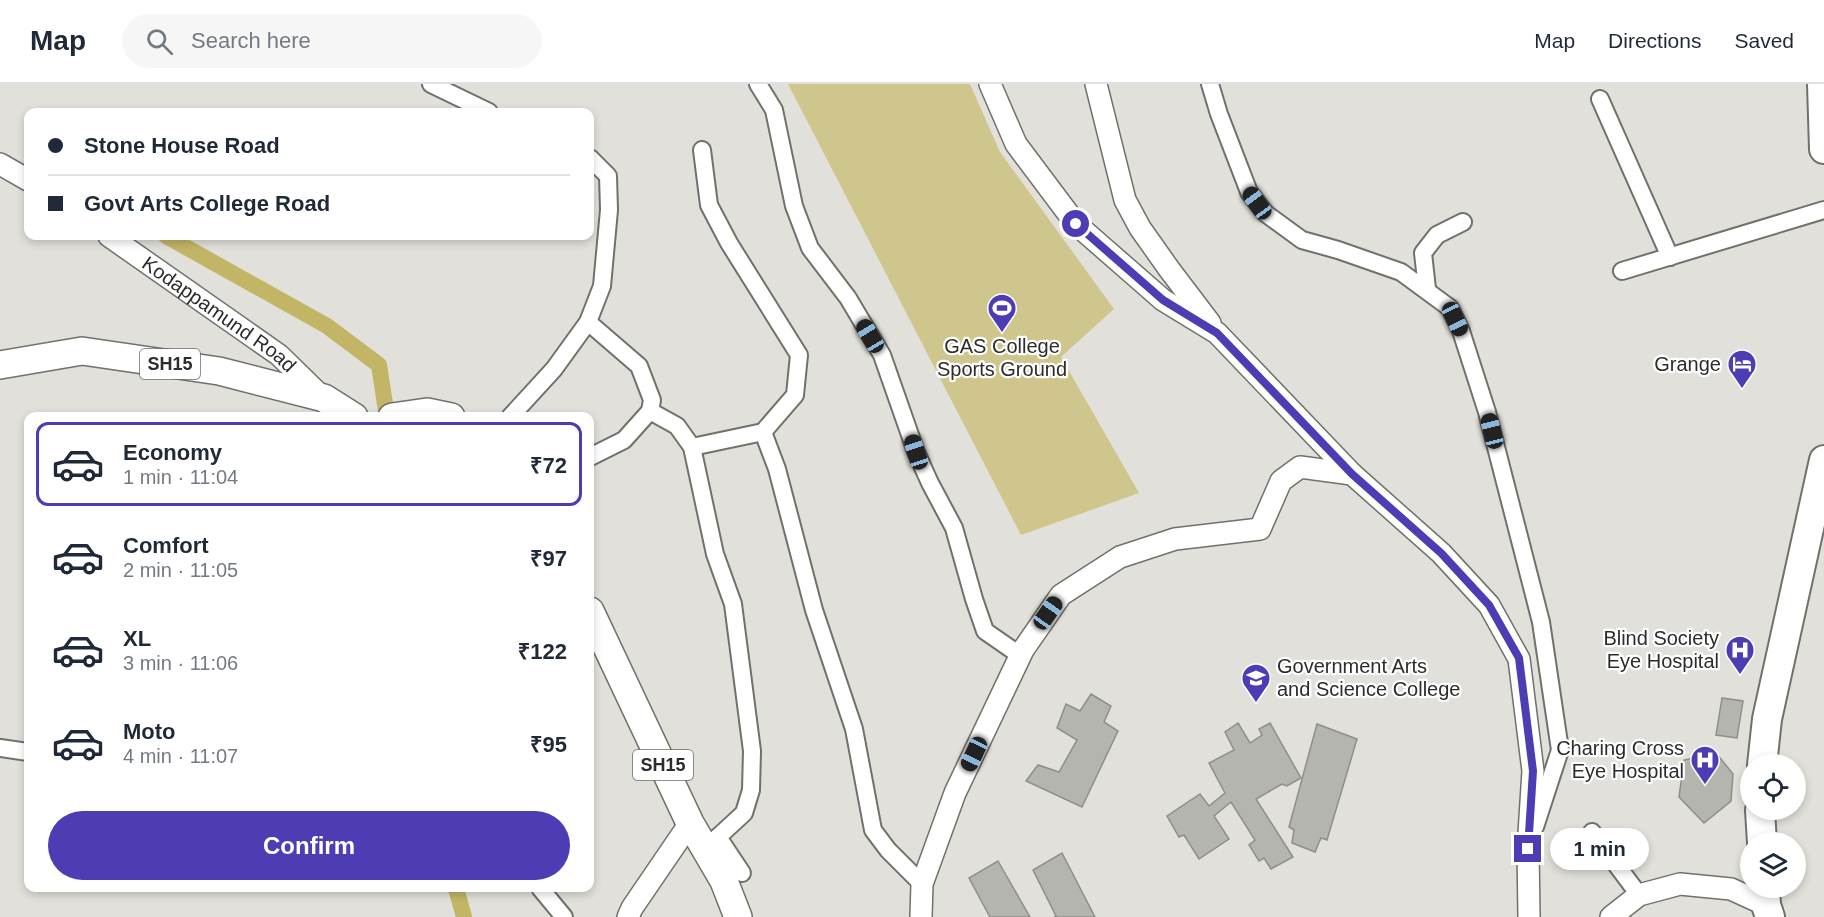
<!DOCTYPE html>
<meta charset="utf-8">
<style>
body{margin:0;font-family:Arial,sans-serif;background:#f6f6f7;color:#1f2937;height:100vh;display:flex;flex-direction:column;font-size:22px;white-space:nowrap}
*{box-sizing:border-box;margin:0}
p{font-size:20px;color:#747a83}
.icon{flex:none;width:33px;height:33px;fill:none;stroke:currentColor;stroke-width:2;stroke-linecap:round;stroke-linejoin:round}
.map{position:relative;flex:1;overflow:hidden}
.panel{position:absolute;left:24px;top:328px;width:570px;height:480px;display:flex;flex-direction:column;background:#fff;border-radius:12px;box-shadow:0 3px 9px #0003}
.panel>*{flex:none}
.hud{position:absolute;left:24px;top:24px;width:570px;height:132px;border-radius:12px;box-shadow:0 3px 9px #0003;display:grid;align-content:center;height:132px;padding:0 24px;background:#fff}
.tools{position:absolute;left:1740px;top:670px;display:grid;gap:12px}
.tools a{display:grid;place-items:center;width:66px;height:66px;border-radius:50%;background:#fff;box-shadow:0 3px 9px #0003;font-size:30px}
.end{position:absolute;width:27px;height:27px;margin:-14px;border:8px solid #4d3db4;background:#fff;box-shadow:0 0 0 3px #fff}
.from{border-radius:50%}
.bubble{position:absolute;height:42px;border-radius:21px;background:#fff;box-shadow:0 3px 9px #0003;font-size:20px;font-weight:700;line-height:42px;text-align:center}
.car{position:absolute;width:18px;height:36px;margin:-18px -9px;border-radius:8px;box-shadow:0 0 4px 2px #0007;background:linear-gradient(#222 24%,#8ab4d8 0 40%,#222 0 76%,#8ab4d8 0 86%,#222 0)}
.hud b{display:flex;align-items:center;gap:21px;height:57px;font-size:22px}
.hud b+b{border-top:2px solid #e0e1e3}
.hud i{width:15px;height:15px;background:#1f2937}
ul{padding:10px 0 0;list-style:none}
li{display:flex;align-items:center;gap:18px;height:84px;margin:0 12px 9px;padding:0 12px;border:3px solid transparent;border-radius:12px}
li div{flex:1}
li b{display:block;font-size:22px}
li em{font-style:normal;font-weight:700}
li.active{border-color:#4d3db4}
li>.icon{width:54px;height:54px;stroke-width:1.5}
.cta{display:flex;gap:12px;margin-top:auto;padding:12px 24px}
.cta a{flex:1;height:69px;border-radius:36px;background:#4d3db4;color:#fff;font-size:24px;font-weight:700;line-height:69px;text-align:center}
header{display:flex;align-items:center;gap:36px;box-sizing:border-box;height:84px;padding:0 30px;background:#fff;border-bottom:2px solid #e0e1e3}
header strong{font-size:28px}
nav{display:flex;gap:33px;margin-inline-start:auto;font-size:21px}
.search{width:420px;height:54px;background:#f6f6f7;display:flex;align-items:center;gap:15px;box-sizing:border-box;padding:0 21px;border-radius:33px;color:#747a83;font-size:22px}
.map>svg:first-child{display:block}
.green{fill:#cfc68d}
.lines{fill:none;stroke-linecap:round;stroke-linejoin:round}
.canal{stroke:#c2b566;stroke-width:16}
.building{fill:#b5b5af;stroke:#8f8e89;stroke-width:1.5}
.minor-casing{stroke:#71716b;stroke-width:20}
.tertiary-casing{stroke:#71716b;stroke-width:24}
.primary-casing{stroke:#71716b;stroke-width:30}
.trunk-casing{stroke:#71716b;stroke-width:32}
.minor{stroke:#fff;stroke-width:16}
.tertiary{stroke:#fff;stroke-width:21}
.primary{stroke:#fff;stroke-width:27}
.trunk{stroke:#fff;stroke-width:28}
.route{stroke:#4d3db4;stroke-width:8}
.labels{text-anchor:middle;dominant-baseline:central;stroke-width:4.5;stroke-linejoin:round;paint-order:stroke}
.shield{fill:#fff;stroke:#6b6b6a;stroke-width:1.5}
.shield-label{font-size:18px;font-weight:bold;fill:#2c2c2a}
.street-label{font-size:20px;fill:#2c2c2a;stroke:#fff}
.poi-label{font-size:20px;fill:#2c2c2a;stroke:#fff;text-anchor:end}
</style>
<header>
<strong>Map</strong>
<div class="search"><svg class="icon" aria-label="search" viewBox="0 0 24 24"><circle cx="10" cy="10" r="6"/><path d="M15 15l6 6"/></svg>Search here</div>
<nav><a>Map</a><a>Directions</a><a>Saved</a></nav>
</header>
<div class="map">
<svg width="1824" height="833" viewBox="0 0 1824 833">
<rect width="100%" height="100%" fill="#e1e0da"/>
<!-- green -->
<path class="green" d="M788,0H970L1000,68L1114,225L1061,273L1139,409L1021,451Z"/>
<g class="lines">
<!-- canal -->
<g class="canal">
<path d="M166,152L327,242L379,281L387,333"/>
<path d="M456,804L464,833"/>
</g>
</g>
<!-- building -->
<g class="building">
<path d="M1091,610L1111,622L1104,638L1118,647L1082,723L1026,697L1038,681L1059,688L1077,656L1057,644L1066,620L1080,627Z"/>
<path d="M1722,614L1743,617L1737,654L1716,651Z"/>
<path d="M1238,639L1250,659L1262,651L1259,645L1270,639L1301,694L1287,702L1282,700L1256,715L1293,773L1271,785L1264,774L1259,777L1249,761L1255,756L1231,718L1214,732L1229,755L1199,775L1184,751L1179,753L1167,732L1200,710L1209,722L1225,709L1209,679L1234,666L1225,648Z"/>
<path d="M1317,640L1357,655L1327,756L1321,754L1315,768L1292,759L1294,746L1289,743Z"/>
<path d="M1716,669L1733,690L1731,717L1704,739L1679,713L1684,676Z"/>
<path d="M1062,769L1095,833H1054L1056,832L1033,786Z"/>
<path d="M998,777L1030,833H990L969,794Z"/>
</g>
<g class="lines">
<!-- minor casing -->
<g class="minor-casing">
<g id="minor">
<path d="M431,0L489,28"/>
<path d="M758,0L774,26L794,122L810,164L848,214L882,271L916,368L930,399L954,444L974,515L985,547L1021,572"/>
<path d="M1210,0L1219,30L1249,108L1265,129L1302,156L1338,166L1401,188L1450,224L1461,247L1487,328L1541,538L1560,666L1535,743"/>
<path d="M1600,15L1670,173"/>
<path d="M702,66L709,121L729,159L799,271L795,311L763,348L777,385L814,526L854,645L873,746L888,766L922,800"/>
<path d="M1622,187L1824,126"/>
<path d="M1427,205L1423,169L1437,151L1463,138"/>
<path d="M588,238L639,282L652,316L650,327L624,356L590,373"/>
<path d="M650,327L677,342L692,363L715,470L733,520L752,667L751,706L744,729L705,765"/>
<path d="M510,333L554,285L588,238L602,202L609,126L608,92L590,74"/>
<path d="M692,363L763,348"/>
<path d="M0,664L28,668"/>
<path d="M1592,748L1639,811"/>
<path d="M718,753L742,789"/>
<path d="M540,804L564,833"/>
</g>
</g>
<!-- tertiary casing -->
<g class="tertiary-casing">
<g id="tertiary">
<path d="M990,0L1016,60L1076,140L1163,216L1217,249L1352,390"/>
<path d="M1096,0L1125,116L1140,144L1169,185L1210,239"/>
<path d="M0,80L28,96"/>
<path id="s1" d="M109,152L279,271L323,314"/>
<path d="M628,833L632,824L690,739"/>
<path d="M921,833L922,800L955,709L1023,566L1061,511L1120,473L1175,455L1260,445L1281,397L1300,383L1352,390L1441,469L1489,521L1519,575L1533,687L1528,765L1529,833"/>
<path d="M1611,833L1639,811L1680,800L1731,805L1766,821"/>
</g>
</g>
<!-- primary casing -->
<g class="primary-casing">
<g id="primary">
<path d="M0,281L82,267L219,287L324,314L354,333"/>
<path d="M392,333L427,328L451,333"/>
<path d="M590,527L690,739L724,797L738,833"/>
</g>
</g>
<!-- trunk casing -->
<g class="trunk-casing">
<g id="trunk">
<path d="M1822,0L1824,65"/>
<path d="M1762,681L1767,635L1824,376"/>
<path d="M1760,726L1762,759"/>
<path d="M1765,804L1766,821L1770,833"/>
</g>
</g>
<!-- minor -->
<use href="#minor" class="minor"/>
<!-- tertiary -->
<use href="#tertiary" class="tertiary"/>
<!-- primary -->
<use href="#primary" class="primary"/>
<!-- trunk -->
<use href="#trunk" class="trunk"/>
</g>
<g class="lines">
<!-- route -->
<path class="route" d="M1076,140L1163,216L1217,249L1352,390L1441,469L1489,521L1519,574L1533,687L1528,765"/>
</g>
<!-- icons -->
<defs>
<g id="stadium-pin" transform="scale(1.5)"><path d="M0 17L-7.5 6A9.5 9.5 0 1 1 7.5 6Z" fill="#4d3db4" stroke="#fff"/><path d="M0-5a6.5 5 0 1 0 0 10a6.5 5 0 1 0 0-10ZM-3.5-1.8h7v3.6h-7Z" fill="#fff"/></g>
<g id="hotel-pin" transform="scale(1.5)"><path d="M0 17L-7.5 6A9.5 9.5 0 1 1 7.5 6Z" fill="#4d3db4" stroke="#fff"/><path d="M-6-4.5h1.5V1H6V5H4.5V3h-9V5H-6ZM-4 0a1.8 1.8 0 1 1 3.6 0ZM.5 0V-2.5h3Q6-2.5 6 0Z" fill="#fff"/></g>
<g id="hospital-pin" transform="scale(1.5)"><path d="M0 17L-7.5 6A9.5 9.5 0 1 1 7.5 6Z" fill="#4d3db4" stroke="#fff"/><path d="M-5-5h3v3.5h4V-5h3V5h-3V1.5h-4V5h-3Z" fill="#fff"/></g>
<g id="university-pin" transform="scale(1.5)"><path d="M0 17L-7.5 6A9.5 9.5 0 1 1 7.5 6Z" fill="#4d3db4" stroke="#fff"/><path d="M0-5L7-2L0 1L-7-2ZM-4 1L0 2.5L4 1V4Q0 6-4 4Z" fill="#fff"/></g>
</defs>
<g fill-rule="evenodd">
<use href="#stadium-pin" x="1002" y="224"/>
<use href="#hotel-pin" x="1742" y="280"/>
<use href="#hospital-pin" x="1740" y="566"/>
<use href="#university-pin" x="1256" y="594"/>
<use href="#hospital-pin" x="1705" y="676"/>
</g>
<g class="labels">
<!-- shield labels -->
<g class="shield">
<rect x="140" y="265" width="60" height="30" rx="4.5"/>
<rect x="633" y="666" width="60" height="30" rx="4.5"/>
</g>
<g class="shield-label">
<text x="170" y="280">SH15</text>
<text x="663" y="681">SH15</text>
</g>
<!-- street labels -->
<g class="street-label">
<text stroke="none"><textPath href="#s1" startOffset="135">Kodappamund Road</textPath></text>
</g>
<!-- poi labels -->
<g class="poi-label">
<text x="1002" y="262" text-anchor="middle">GAS College<tspan x="1002" dy="23">Sports Ground</tspan></text>
<text x="1721" y="280">Grange</text>
<text x="1719" y="554">Blind Society<tspan x="1719" dy="23">Eye Hospital</tspan></text>
<text x="1277" y="582" text-anchor="start">Government Arts<tspan x="1277" dy="23">and Science College</tspan></text>
<text x="1684" y="664">Charing Cross<tspan x="1684" dy="23">Eye Hospital</tspan></text>
</g>
</g>
</svg>
<div class="tools">
<a><svg class="icon" aria-label="locate" viewBox="0 0 24 24"><circle cx="12" cy="12" r="6"/><path d="M12 2v4M12 18v4M2 12h4M18 12h4"/></svg></a>
<a><svg class="icon" aria-label="layers" viewBox="0 0 24 24"><path d="M12 4l9 5-9 5-9-5zM3 14l9 5 9-5"/></svg></a>
</div>
<i class="end from" style="left:1076px;top:140px"></i>
<i class="end" style="left:1528px;top:765px"></i>
<div class="bubble" style="left:1550px;top:744px;width:99px">1 min</div>
<i class="car" style="left:1257px;top:119px;rotate:324deg"></i>
<i class="car" style="left:1455px;top:235px;rotate:155deg"></i>
<i class="car" style="left:870px;top:252px;rotate:329deg"></i>
<i class="car" style="left:1492px;top:347px;rotate:346deg"></i>
<i class="car" style="left:916px;top:368px;rotate:342deg"></i>
<i class="car" style="left:1048px;top:529px;rotate:35deg"></i>
<i class="car" style="left:974px;top:670px;rotate:205deg"></i>
<div class="hud">
<b><i class="from"></i>Stone House Road</b>
<b><i></i>Govt Arts College Road</b>
</div>
<section class="panel">
<ul>
<li class="active"><svg class="icon" aria-label="car" viewBox="0 0 24 24"><path d="M5 17H2v-5l4-1 3-4h7l3 4 3 1v5h-3M9 17h6M6 11h13"/><circle cx="7" cy="17" r="2"/><circle cx="17" cy="17" r="2"/></svg><div><b>Economy</b><p>1 min · 11:04</p></div><em>₹72</em></li>
<li><svg class="icon" aria-label="car" viewBox="0 0 24 24"><path d="M5 17H2v-5l4-1 3-4h7l3 4 3 1v5h-3M9 17h6M6 11h13"/><circle cx="7" cy="17" r="2"/><circle cx="17" cy="17" r="2"/></svg><div><b>Comfort</b><p>2 min · 11:05</p></div><em>₹97</em></li>
<li><svg class="icon" aria-label="car" viewBox="0 0 24 24"><path d="M5 17H2v-5l4-1 3-4h7l3 4 3 1v5h-3M9 17h6M6 11h13"/><circle cx="7" cy="17" r="2"/><circle cx="17" cy="17" r="2"/></svg><div><b>XL</b><p>3 min · 11:06</p></div><em>₹122</em></li>
<li><svg class="icon" aria-label="car" viewBox="0 0 24 24"><path d="M5 17H2v-5l4-1 3-4h7l3 4 3 1v5h-3M9 17h6M6 11h13"/><circle cx="7" cy="17" r="2"/><circle cx="17" cy="17" r="2"/></svg><div><b>Moto</b><p>4 min · 11:07</p></div><em>₹95</em></li>
</ul>
<div class="cta"><a>Confirm</a></div>
</section>
</div>
